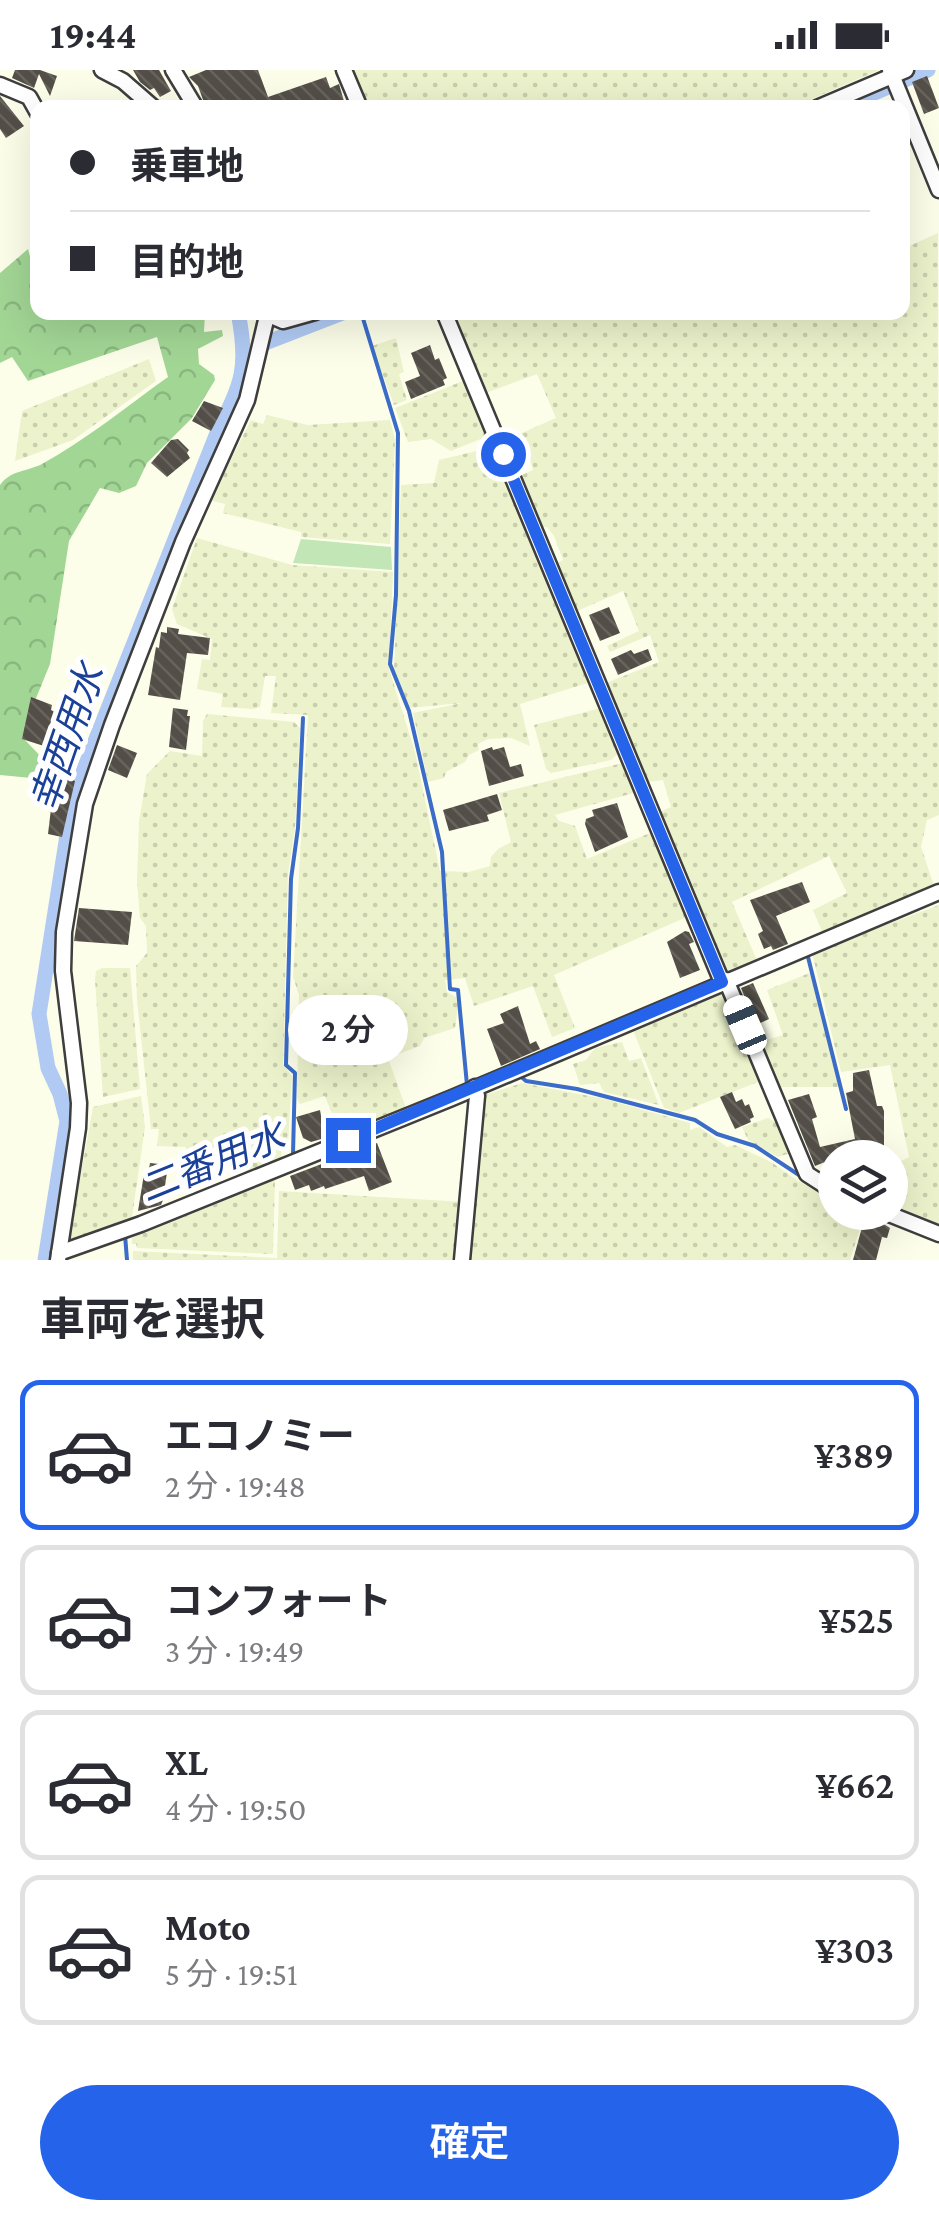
<!DOCTYPE html>
<html lang="ja">
<meta charset="utf-8">
<style>
body{margin:0;font-family:"Crimson Pro","Noto Sans JP",serif;background:#f2f2f3;color:#2b2b33;height:100vh;display:flex;flex-direction:column;font-size:38px;white-space:nowrap}
*{box-sizing:border-box;margin:0}
p{font-size:32px;color:#7c7c81}
.icon{flex:none;width:55px;height:55px;fill:none;stroke:currentColor;stroke-width:2;stroke-linecap:round;stroke-linejoin:round}
.map{position:relative;height:1190px;overflow:hidden}
.drawer{display:flex;flex-direction:column;background:#fff;flex:1}
.drawer>*{flex:none}
.guide{position:absolute;left:30px;top:30px;width:880px;height:220px;border-radius:20px;box-shadow:0 10px 40px #0002;display:grid;align-content:center;height:220px;padding:0 40px;background:#fff}
.fabs{position:absolute;left:818px;top:1070px;display:grid;gap:20px}
.fabs a{display:grid;place-items:center;width:90px;height:90px;border-radius:50%;background:#fff;box-shadow:0 10px 40px #0002;font-size:50px}
.end{position:absolute;width:45px;height:45px;margin:-22px;border:12px solid #2563eb;background:#fff;box-shadow:0 0 0 5px #fff}
.from{border-radius:50%}
.bubble{position:absolute;height:70px;border-radius:35px;background:#fff;box-shadow:0 10px 40px #0002;font-size:32px;font-weight:600;line-height:70px;text-align:center}
.car{position:absolute;width:30px;height:60px;margin:-30px -15px;border-radius:12px;box-shadow:0 0 8px 2px #0007;background:linear-gradient(#fff 24%,#345 0 40%,#fff 0 76%,#345 0 86%,#fff 0)}
.guide b{display:flex;align-items:center;gap:35px;height:95px;font-size:38px}
.guide b+b{border-top:2px solid #e1e1e2}
.guide i{width:25px;height:25px;background:#2b2b33}
ul{padding:0;list-style:none}
li{display:flex;align-items:center;gap:30px;height:150px;margin:0 20px 15px;padding:0 20px;border:5px solid #e1e1e2;border-radius:20px}
li div{flex:1}
li b{display:block;font-size:38px}
li em{font-style:normal;font-weight:600}
li.current{border-color:#2563eb}
li>.icon{width:90px;height:90px;stroke-width:1.5}
h2{padding:0 40px;font-size:45px;line-height:120px}
.action{display:flex;gap:20px;margin-top:auto;padding:20px 40px}
.action a{flex:1;height:115px;border-radius:60px;background:#2563eb;color:#fff;font-size:40px;font-weight:600;line-height:115px;text-align:center}
.status{display:flex;justify-content:space-between;align-items:center;height:70px;padding:0 50px;background:#fff;direction:ltr}
.status svg{height:28px;fill:currentColor}
.map>svg:first-child{display:block}
.farmland{fill:url(#farmland-dots)}
.grass{fill:#c2e6b5}
.forest{fill:url(#forest-crowns)}
.lines{fill:none;stroke-linecap:round;stroke-linejoin:round}
.stream{stroke:#3a6cc8;stroke-width:4}
.canal{stroke:#b0caf3;stroke-width:15}
.building{fill:url(#building-back-hatch)}
.minor-casing{stroke:#3e3e3e;stroke-width:19}
.minor{stroke:#fff;stroke-width:14}
.route{stroke:#2563eb;stroke-width:12}
.labels{text-anchor:middle;dominant-baseline:central;stroke-width:10;stroke-linejoin:round;paint-order:stroke}
.water-label{font-size:38px;font-style:italic;fill:#1a4197;stroke:#fff}
</style>
<div class="status"><b>19:44</b><svg viewBox="0 0 49 12"><path d="M0 12V9h3v3zM5 12V6h3v6zM10 12V3h3v9zM15 12V0h3v12zM26 1h20v11H26zM47 4h2v5h-2z"/></svg></div>
<div class="map">
<svg width="939" height="1190" viewBox="0 0 939 1190">
<defs>
<pattern id="farmland-dots" width="8" height="8" patternUnits="userSpaceOnUse" patternTransform="scale(2.5)"><rect width="8" height="8" fill="#ecf2cb"/><path d="M2 2h.1M6 6h.1" fill="none" stroke="#c9cead" stroke-width="1.8" stroke-linecap="round"/></pattern>
<pattern id="forest-crowns" width="20" height="18" patternUnits="userSpaceOnUse" patternTransform="scale(2.5)"><rect width="20" height="18" fill="#a2d695"/><path d="M2 6a3 3 0 1 1 6 0M12 15a3 3 0 1 1 6 0" fill="none" stroke="#8ab67f"/></pattern>
<pattern id="building-back-hatch" width="6" height="6" patternUnits="userSpaceOnUse" patternTransform="scale(2.5)"><rect width="6" height="6" fill="#534f48"/><path d="M-1 5l2 2M0 0l6 6M5-1l2 2" fill="none" stroke="#67645e"/></pattern>
</defs>
<rect width="100%" height="100%" fill="#fdfee9"/>
<!-- farmland -->
<g class="farmland">
<path d="M350,0H879L791,38L366,37Z"/>
<path d="M938,163L939,745L927,750L921,777L934,816L823,864L813,840L847,823L829,786L732,832L758,893L728,906L660,742L671,737L663,710L648,712L606,613L659,592L650,565L610,582L607,576L639,561L623,521L577,541L557,493L563,490L554,466L547,457H542L520,406L533,400L530,389L516,394L506,370L556,348L537,304L486,323L455,245L458,242H902L903,179Z"/>
<path d="M396,268L404,302L399,304L407,330L394,335L372,276Z"/>
<path d="M149,289L156,311L73,370L15,391L22,341Z"/>
<path d="M468,309L488,366L451,381L431,369L408,372L395,338Z"/>
<path d="M267,345L308,355L390,350L395,369L390,474L301,467V462L223,443L225,434L213,431L212,427L251,350L263,354Z"/>
<path d="M489,378L492,385L499,387L591,612L520,634L530,676L511,668L488,669L478,674L479,680L469,685L465,692L446,702L444,708L428,712L413,643L462,633L410,638L394,599L401,415L434,413L439,390Z"/>
<path d="M197,468L292,495L393,502L389,599L415,682L440,801L469,802L490,796L491,787L498,779L511,772L499,723L627,692L637,722L555,745L559,751L575,756L587,789L655,761L689,846L554,905L575,958L552,967L533,916L474,936L465,908L445,910L447,922L456,927L458,936L455,958L424,968L420,976L388,988L406,1038L349,1060L340,1045L332,1044L325,1026L300,1034L297,1029L299,925L293,907L308,645L271,643L276,606H265L260,637L253,639L221,637L223,624L197,619L202,589L210,590L212,569L177,554L172,539Z"/>
<path d="M605,637L622,680L611,690L551,703L546,699L534,655Z"/>
<path d="M207,644L294,652L300,658L295,758L288,804L283,994L292,1006L288,1074L282,1078L281,1092L247,1102L185,1089L186,1077L157,1076L159,1059H151L137,930L136,896L147,883L146,856L140,848L137,812L139,751L147,704L170,681L202,686L203,651Z"/>
<path d="M939,835V1159L894,1141L897,1130L890,1097L909,1087L890,995L841,1002L812,883Z"/>
<path d="M102,898H130L140,1019L103,1027L95,909L96,901Z"/>
<path d="M812,902L839,1017H774L756,973L783,965L767,920Z"/>
<path d="M719,924L728,926L763,1010L679,1043L664,1038L633,960Z"/>
<path d="M622,972L629,991L641,988L659,1035L604,1022L599,1013L580,1015L573,994L586,990L595,978Z"/>
<path d="M522,1013L605,1029L690,1053V1060L699,1057L727,1077L735,1075L771,1092L798,1111L835,1130V1142L865,1143L850,1190H466L481,1026Z"/>
<path d="M141,1026L145,1057L132,1147L129,1152L72,1175L69,1170L93,1037Z"/>
<path d="M768,1048L782,1056L793,1082L778,1087L748,1070L742,1057Z"/>
<path d="M275,1110L273,1184L137,1178L136,1173L132,1174V1168Z"/>
<path d="M279,1121L464,1132L458,1178L453,1183L454,1190H133V1181L277,1188Z"/>
</g>
<!-- grass -->
<path class="grass" d="M301,469L391,477L392,500L293,493Z"/>
<!-- forest -->
<path class="forest" d="M28,179L37,213L38,242L205,243L204,262L222,260L223,266L198,279L199,294L214,305L215,310L192,348L147,393L136,416L119,423L100,418L69,471L50,594L30,643L25,670L49,695L42,709L0,705V415C11,400 26,402 42,394C86,370 127,336 168,307L157,267L28,311L12,287L0,293V203Z"/>
<g class="lines">
<!-- stream -->
<g class="stream">
<path d="M361,242L398,363L396,525L390,594L409,641L442,782L450,919L458,920L467,1015"/>
<path d="M807,883L846,1039"/>
<path d="M518,1004L526,1011L577,1019L695,1050L717,1064L755,1076L805,1109"/>
<path d="M293,1084L295,1003L286,995L291,809L298,758L303,648"/>
<path d="M125,1165L127,1190"/>
</g>
<!-- canal -->
<g class="canal">
<path d="M839,38L928,0"/>
<path d="M260,275L345,242"/>
<path d="M45,1190L67,1051L60,1024L48,998L39,944L73,727L217,363C242,312 249,299 238,242"/>
</g>
</g>
<!-- building -->
<g class="building">
<path d="M15,0H40L57,6L50,26L39,4L34,18L12,8Z"/>
<path d="M133,0H159L171,21L160,27L154,18L150,20L140,12Z"/>
<path d="M206,0H258L268,27L326,7L330,18L339,14L346,38H243L252,31L234,38H206L198,16L189,7Z"/>
<path d="M927,6L939,38L924,44L912,12Z"/>
<path d="M0,26L24,56L6,68L0,59Z"/>
<path d="M430,275L435,290L439,288L447,308L443,310L445,315L411,329L405,312L420,306L411,283Z"/>
<path d="M204,331L223,338L211,361L192,351Z"/>
<path d="M178,369L189,380L187,383L190,388L167,407L151,393L171,370Z"/>
<path d="M609,537L620,563L600,571L589,545Z"/>
<path d="M167,557L179,559L178,564L210,568L208,585L187,583L180,630L148,625L156,577L159,578L161,562L167,563Z"/>
<path d="M648,579L652,590L618,605L611,589L631,580L634,584Z"/>
<path d="M31,627L52,635L51,640L55,642L48,659L70,669L66,679L48,671L47,677L22,669Z"/>
<path d="M173,638L188,640L187,646H190L186,680L169,677Z"/>
<path d="M117,675L137,683L127,708L108,700Z"/>
<path d="M492,677L493,680L504,677L510,697L521,694L524,706L489,716L481,681Z"/>
<path d="M58,701L75,711L62,767L48,764L53,722L49,721Z"/>
<path d="M497,724L502,740L487,745L489,751L449,761L443,740Z"/>
<path d="M617,733L628,767L595,782L585,754L586,749L594,746L592,740Z"/>
<path d="M802,812L810,832L776,846L788,874L773,880L771,876L764,879L758,864L763,861L750,830Z"/>
<path d="M79,838L132,842L128,875L74,871Z"/>
<path d="M685,861L689,862L694,872L689,874L700,900L680,908L667,872Z"/>
<path d="M753,913L769,949L756,955L741,918Z"/>
<path d="M518,936L530,974L536,971L540,979L501,996L487,959L504,953L500,944Z"/>
<path d="M869,1000L877,1036H882L884,1041V1088H835L815,1096L788,1030L809,1024L817,1047L812,1049L820,1077L855,1069L846,1023L853,1021V1003Z"/>
<path d="M732,1022L736,1032L742,1029L745,1036L749,1034L754,1047L750,1049L751,1052L735,1059L720,1027Z"/>
<path d="M320,1040L325,1068L311,1072L303,1068L296,1047Z"/>
<path d="M377,1073L392,1112L369,1121L364,1106L325,1119L324,1116L311,1121L309,1115L295,1120L290,1106Z"/>
<path d="M150,1093L168,1095L163,1130L161,1135L138,1141L144,1104H148Z"/>
<path d="M870,1145L890,1158L887,1168L882,1167L876,1190H853L864,1150L868,1152Z"/>
</g>
<g class="lines">
<!-- minor casing -->
<g class="minor-casing">
<g id="minor">
<path d="M102,0L123,11L154,38"/>
<path d="M173,0L196,38"/>
<path d="M344,0L360,38"/>
<path d="M890,0L939,120"/>
<path d="M0,15L29,27L38,43"/>
<path d="M817,38L906,0"/>
<path d="M262,242L283,251L315,242"/>
<path d="M444,242L722,912"/>
<path d="M726,910L807,1104L835,1122"/>
<path d="M884,1142L939,1164"/>
<path d="M59,1183L141,1154L452,1028L939,822"/>
<path d="M58,1190L78,1058L79,1033L63,901L64,862L85,734L112,655L183,472L247,330L267,246"/>
<path d="M462,1190L477,1026L475,1017"/>
</g>
</g>
<!-- minor -->
<use href="#minor" class="minor"/>
</g>
<g class="lines">
<!-- route -->
<path class="route" d="M348,1070L722,912L503,384"/>
</g>
<g class="labels">
<!-- water labels -->
<g class="water-label">
<text transform="translate(67 668) rotate(-71)">幸西用水</text>
<text transform="translate(212 1092) rotate(-22)">二番用水</text>
</g>
</g>
</svg>
<div class="fabs">
<a><svg class="icon" aria-label="layers" viewBox="0 0 24 24"><path d="M12 4l9 5-9 5-9-5zM3 14l9 5 9-5"/></svg></a>
</div>
<i class="end from" style="left:503px;top:384px"></i>
<i class="end" style="left:348px;top:1070px"></i>
<div class="bubble" style="left:288px;top:925px;width:120px">2 分</div>
<i class="car" style="left:745px;top:955px;rotate:337deg"></i>
<div class="guide">
<b><i class="from"></i>乗車地</b>
<b><i></i>目的地</b>
</div>
</div>
<section class="drawer">
<h2>車両を選択</h2>
<ul>
<li class="current"><svg class="icon" aria-label="car" viewBox="0 0 24 24"><path d="M5 17H2v-5l4-1 3-4h7l3 4 3 1v5h-3M9 17h6M6 11h13"/><circle cx="7" cy="17" r="2"/><circle cx="17" cy="17" r="2"/></svg><div><b>エコノミー</b><p>2 分 · 19:48</p></div><em>¥389</em></li>
<li><svg class="icon" aria-label="car" viewBox="0 0 24 24"><path d="M5 17H2v-5l4-1 3-4h7l3 4 3 1v5h-3M9 17h6M6 11h13"/><circle cx="7" cy="17" r="2"/><circle cx="17" cy="17" r="2"/></svg><div><b>コンフォート</b><p>3 分 · 19:49</p></div><em>¥525</em></li>
<li><svg class="icon" aria-label="car" viewBox="0 0 24 24"><path d="M5 17H2v-5l4-1 3-4h7l3 4 3 1v5h-3M9 17h6M6 11h13"/><circle cx="7" cy="17" r="2"/><circle cx="17" cy="17" r="2"/></svg><div><b>XL</b><p>4 分 · 19:50</p></div><em>¥662</em></li>
<li><svg class="icon" aria-label="car" viewBox="0 0 24 24"><path d="M5 17H2v-5l4-1 3-4h7l3 4 3 1v5h-3M9 17h6M6 11h13"/><circle cx="7" cy="17" r="2"/><circle cx="17" cy="17" r="2"/></svg><div><b>Moto</b><p>5 分 · 19:51</p></div><em>¥303</em></li>
</ul>
<div class="action"><a>確定</a></div>
</section>
